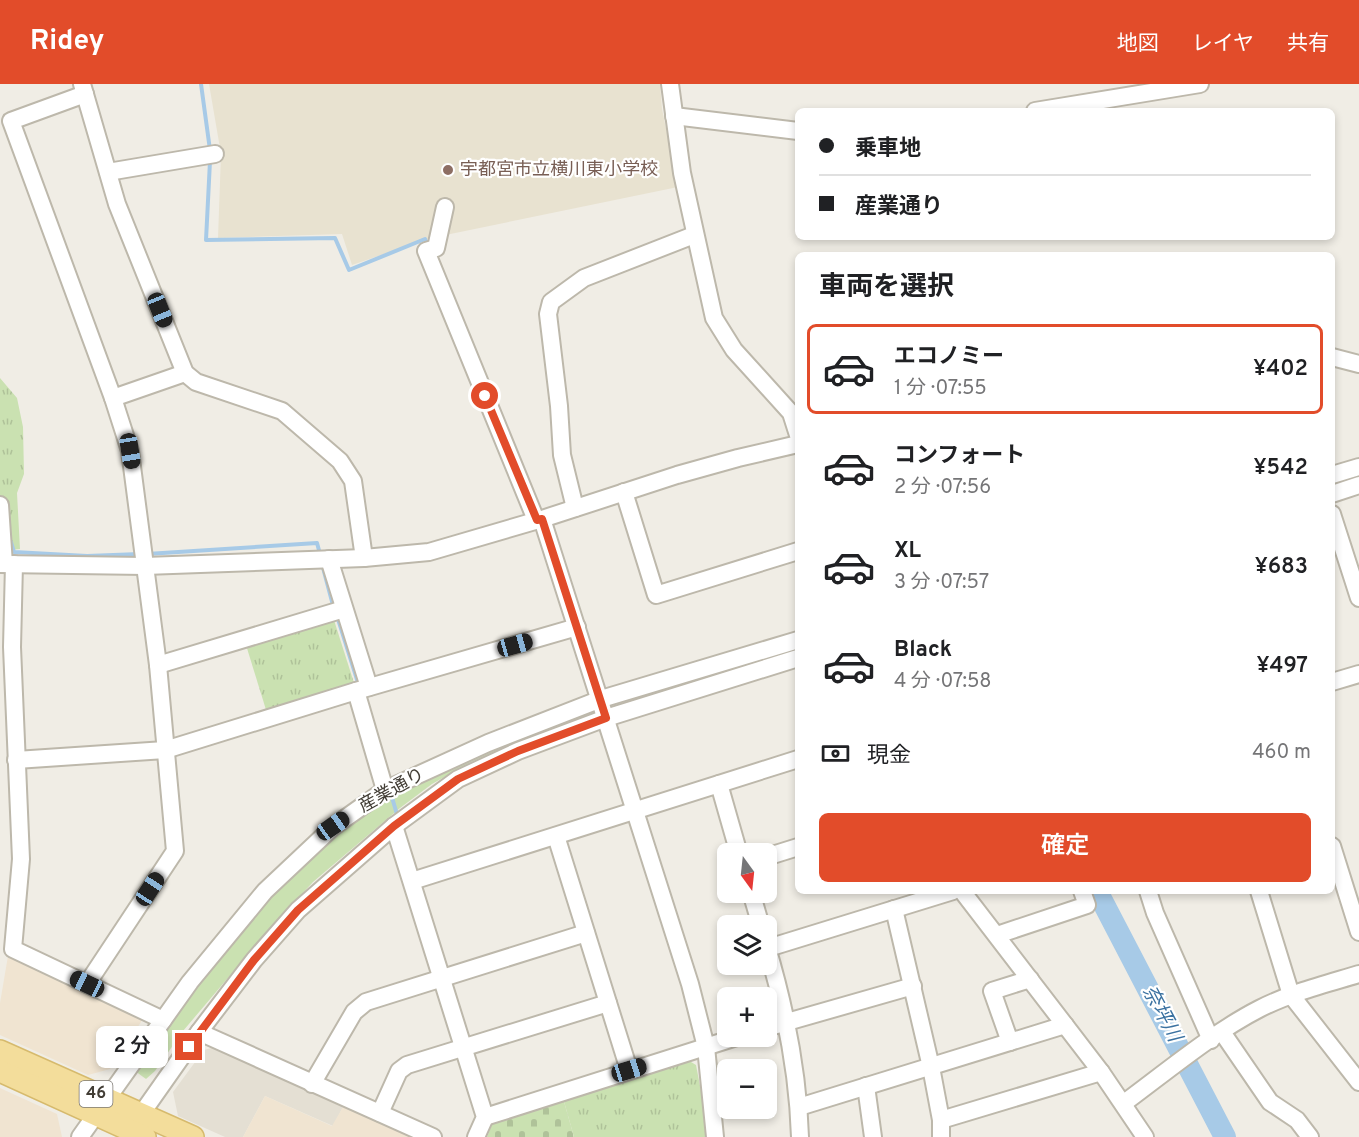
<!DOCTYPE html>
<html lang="ja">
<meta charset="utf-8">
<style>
body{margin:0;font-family:Overpass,"Noto Sans JP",sans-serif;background:#f6f6f6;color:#202124;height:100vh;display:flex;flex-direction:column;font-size:22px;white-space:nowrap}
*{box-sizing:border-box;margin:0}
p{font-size:20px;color:#757577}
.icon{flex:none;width:33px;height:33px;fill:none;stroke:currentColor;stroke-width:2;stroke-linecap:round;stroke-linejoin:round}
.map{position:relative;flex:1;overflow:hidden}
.details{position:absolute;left:795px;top:168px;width:540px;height:642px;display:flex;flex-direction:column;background:#fff;border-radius:9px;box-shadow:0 3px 9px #0003}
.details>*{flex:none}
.top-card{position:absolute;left:795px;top:24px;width:540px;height:132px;border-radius:9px;box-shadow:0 3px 9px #0003;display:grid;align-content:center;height:132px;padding:0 24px;background:#fff}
.needle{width:39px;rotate:165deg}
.buttons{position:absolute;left:717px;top:759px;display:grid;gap:12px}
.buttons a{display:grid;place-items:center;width:60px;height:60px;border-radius:9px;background:#fff;box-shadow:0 3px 9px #0003;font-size:30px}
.end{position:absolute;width:27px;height:27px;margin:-14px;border:8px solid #e24c2a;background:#fff;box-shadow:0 0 0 3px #fff}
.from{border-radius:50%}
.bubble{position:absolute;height:42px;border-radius:9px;background:#fff;box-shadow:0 3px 9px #0003;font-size:20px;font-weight:600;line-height:42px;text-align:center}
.car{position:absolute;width:18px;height:36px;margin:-18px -9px;border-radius:8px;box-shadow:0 0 4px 2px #0007;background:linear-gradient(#222 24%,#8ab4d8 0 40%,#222 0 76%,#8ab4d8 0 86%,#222 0)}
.top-card b{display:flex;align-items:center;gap:21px;height:57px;font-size:22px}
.top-card b+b{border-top:2px solid #e0e0e0}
.top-card i{width:15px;height:15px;background:#202124}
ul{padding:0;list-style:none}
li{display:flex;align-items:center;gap:18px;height:90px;margin:0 12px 9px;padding:0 12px;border:3px solid transparent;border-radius:9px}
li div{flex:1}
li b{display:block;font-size:22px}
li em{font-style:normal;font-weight:600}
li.selected{border-color:#e24c2a}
li>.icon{width:54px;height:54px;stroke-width:1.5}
h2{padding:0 24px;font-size:27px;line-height:72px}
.pay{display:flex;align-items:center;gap:15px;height:66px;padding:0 24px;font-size:22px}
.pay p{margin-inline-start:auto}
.action{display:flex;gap:12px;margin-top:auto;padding:12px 24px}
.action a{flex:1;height:69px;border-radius:9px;background:#e24c2a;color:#fff;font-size:24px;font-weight:600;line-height:69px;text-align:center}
header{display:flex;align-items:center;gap:36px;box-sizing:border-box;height:84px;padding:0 30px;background:#e24c2a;color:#fff}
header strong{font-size:28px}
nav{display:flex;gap:33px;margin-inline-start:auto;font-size:21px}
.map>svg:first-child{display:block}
.residential{fill:#e4dfd3}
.commercial{fill:#f0e4d1}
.education{fill:#e8e2d0}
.grass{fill:#cae1b1}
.cemetery{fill:url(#cemetery-stones)}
.park{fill:url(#park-tufts)}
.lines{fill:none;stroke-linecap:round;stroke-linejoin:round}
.stream{stroke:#a7cae7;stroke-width:4}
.river{stroke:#a7cae7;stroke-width:22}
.minor-casing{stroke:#bdb8ab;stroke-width:20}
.major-casing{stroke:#d6ba6d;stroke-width:24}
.minor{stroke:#fff;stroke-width:16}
.major{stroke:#f3dd9b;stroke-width:21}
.route{stroke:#e24c2a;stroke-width:8}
.education-dot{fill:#8d6e63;stroke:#fff;stroke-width:2}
.labels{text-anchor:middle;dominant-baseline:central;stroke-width:4.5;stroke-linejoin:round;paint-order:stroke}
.shield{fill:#fff;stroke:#7b7772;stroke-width:1.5}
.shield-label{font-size:16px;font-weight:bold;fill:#423d35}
.education-label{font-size:18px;fill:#785e54;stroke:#fff;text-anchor:start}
.street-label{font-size:18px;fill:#423d35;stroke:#fff}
.water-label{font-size:20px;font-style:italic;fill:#3b72a1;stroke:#fff}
</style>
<header>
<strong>Ridey</strong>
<nav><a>地図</a><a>レイヤ</a><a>共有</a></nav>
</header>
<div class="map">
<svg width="1359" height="1053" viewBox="0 0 1359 1053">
<defs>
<pattern id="cemetery-stones" width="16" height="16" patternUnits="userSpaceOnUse" patternTransform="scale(1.5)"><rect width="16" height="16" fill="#cae1b1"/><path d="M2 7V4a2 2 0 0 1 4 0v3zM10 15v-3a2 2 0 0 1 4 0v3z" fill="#afc299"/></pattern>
<pattern id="park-tufts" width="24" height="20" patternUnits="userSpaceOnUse" patternTransform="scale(1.5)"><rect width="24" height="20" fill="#cae1b1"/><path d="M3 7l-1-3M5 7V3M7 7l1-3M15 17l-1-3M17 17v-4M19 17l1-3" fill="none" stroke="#afc299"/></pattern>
</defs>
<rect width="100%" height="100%" fill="#f0ede5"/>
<!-- residential -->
<path class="residential" d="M215,963L343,1023L333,1042L265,1012L243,1053H225L178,1032L173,1008L204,966Z"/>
<!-- commercial -->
<g class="commercial">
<path d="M8,872L143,935L110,985L88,991L0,951V919Z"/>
<path d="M0,1004L57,1030L62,1053H0Z"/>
<path d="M265,1012L332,1042L343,1023L412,1053H243Z"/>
</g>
<!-- education -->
<path class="education" d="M209,0H660L662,25L678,103L431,154L352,181L342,150L218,154L221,70Z"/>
<!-- grass -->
<path class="grass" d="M577,635L471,678L432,700L400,724L313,798L271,843L183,947L155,987L146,995L135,987L229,854L337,746L397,709L460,679Z"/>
<!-- cemetery -->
<path class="cemetery" d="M563,1014L574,1053H487L494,1035Z"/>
<!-- park -->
<g class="park">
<path d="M0,294L17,314L23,343L24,390L17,409L20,465L0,467Z"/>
<path d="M333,533L355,602L267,629L246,561Z"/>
<path d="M686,975L696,981L707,1038V1053H574L563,1014Z"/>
</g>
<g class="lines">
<!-- stream -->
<g class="stream">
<path d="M201,0L210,66"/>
<path d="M210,77L206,156L335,154L349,186L425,155L428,163"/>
<path d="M6,458H11L14,468L87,472L140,470"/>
<path d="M147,470L317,459L320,470"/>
<path d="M322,480L334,525"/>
<path d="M337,532L359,602"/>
<path d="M391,710L398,734"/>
</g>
<!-- river -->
<path class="river" d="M1097,807L1225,1053"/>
<!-- minor casing -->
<g class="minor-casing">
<g id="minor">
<path d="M82,0L117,120L185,289L196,298L282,327L340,377L353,397L364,474"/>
<path d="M670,0L682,89L714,234L734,266L791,329L798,351"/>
<path d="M85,10L11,37L113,314L130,367L158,581L175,767L87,900"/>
<path d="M1035,27L1200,0"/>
<path d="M674,32L798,47"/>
<path d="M108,88L215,70"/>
<path d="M445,123L436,164L426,167L536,436"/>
<path d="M1332,273L1359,280"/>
<path d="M113,314L185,289"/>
<path d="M1332,391L1359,383"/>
<path d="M624,408L656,511L798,467"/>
<path d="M1332,410L1359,401"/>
<path d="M0,421L4,480"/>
<path d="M575,424L562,371L559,322L548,230L551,218L584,194L694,151"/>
<path d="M1332,430L1359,514"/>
<path d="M542,435L690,900L706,963L715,1053"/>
<path d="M329,475L369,603"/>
<path d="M0,480L145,482L364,474L429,468L542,435L677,391L738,374L798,360"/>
<path d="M14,480L12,563L21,775L13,865L163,936"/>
<path d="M158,581L344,525"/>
<path d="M1332,598L1359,590"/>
<path d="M356,607L385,706"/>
<path d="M16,676L165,666L356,607L577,543"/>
<path d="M719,700L739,770"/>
<path d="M394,742L485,1033L476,1053"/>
<path d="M556,752L629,986"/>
<path d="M1332,762L1359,848"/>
<path d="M766,773L798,763"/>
<path d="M412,797L798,675"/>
<path d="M962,807L1101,988L1145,1053"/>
<path d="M1148,807L1155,829L1211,956"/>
<path d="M1259,807L1291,911L1359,998"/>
<path d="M751,808L761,842"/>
<path d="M894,825L931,983L941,1036V1053"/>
<path d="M997,851L1087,821L1082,807"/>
<path d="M766,860C785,923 798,987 800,1053"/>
<path d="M768,864L953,807"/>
<path d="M766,944L913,902"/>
<path d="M199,948L433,1053"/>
<path d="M1222,948L1270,1018L1297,1036L1310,1053"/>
<path d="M1010,958L992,907L1030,895"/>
<path d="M312,1000L354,928L366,918L586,849"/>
<path d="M866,1002L873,1053"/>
<path d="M1124,1019C1166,988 1214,948 1259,925C1290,909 1326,900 1359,890"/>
<path d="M799,1023L1065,941"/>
<path d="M380,1029L399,987L407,981L608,919"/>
<path d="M485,1033L740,952"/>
<path d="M941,1036L1101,988"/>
<path d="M135,1039L199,948L254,876L298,826L394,742L458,695L518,667L606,634L798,574"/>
<path d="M80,1053L190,898L265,807L333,743L385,706L488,659L601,615L798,556"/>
</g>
</g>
<!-- major casing -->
<g class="major-casing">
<g id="major">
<path d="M0,967L193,1053"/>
<path d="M0,987L145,1053"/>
</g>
</g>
<!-- minor -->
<use href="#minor" class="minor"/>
<!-- major -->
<use href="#major" class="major"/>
</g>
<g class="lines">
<!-- route -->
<path class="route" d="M189,963L254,876L298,826L394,742L458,695L518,667L606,634L542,435L537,436L485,312"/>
</g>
<!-- markers -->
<circle class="education-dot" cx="448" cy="86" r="6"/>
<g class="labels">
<!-- shield labels -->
<rect class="shield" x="79.5" y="997" width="33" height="26" rx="4.5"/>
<g class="shield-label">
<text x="96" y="1010">46</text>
</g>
<!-- education labels -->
<g class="education-label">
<text x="460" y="86">宇都宮市立横川東小学校</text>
</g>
<!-- street labels -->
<g class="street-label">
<text transform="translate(392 707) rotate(-29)">産業通り</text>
</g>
<!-- water labels -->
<g class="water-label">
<text transform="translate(1161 930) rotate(62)">奈坪川</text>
</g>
</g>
</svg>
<div class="buttons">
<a><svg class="needle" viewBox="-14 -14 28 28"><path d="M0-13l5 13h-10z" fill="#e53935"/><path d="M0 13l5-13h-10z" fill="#757577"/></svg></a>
<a><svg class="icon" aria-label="layers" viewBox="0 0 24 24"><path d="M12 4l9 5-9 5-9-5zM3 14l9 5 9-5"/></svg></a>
<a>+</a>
<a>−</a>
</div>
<i class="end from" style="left:485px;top:312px"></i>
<i class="end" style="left:189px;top:963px"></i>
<div class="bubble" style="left:96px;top:942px;width:72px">2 分</div>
<i class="car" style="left:160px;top:226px;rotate:158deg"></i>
<i class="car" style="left:130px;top:367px;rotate:171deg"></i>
<i class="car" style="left:515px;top:561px;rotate:74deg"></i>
<i class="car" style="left:333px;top:742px;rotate:55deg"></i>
<i class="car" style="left:150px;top:805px;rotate:33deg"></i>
<i class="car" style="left:87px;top:900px;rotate:295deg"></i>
<i class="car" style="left:629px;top:986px;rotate:73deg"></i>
<div class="top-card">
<b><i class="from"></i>乗車地</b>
<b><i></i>産業通り</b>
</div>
<section class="details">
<h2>車両を選択</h2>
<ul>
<li class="selected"><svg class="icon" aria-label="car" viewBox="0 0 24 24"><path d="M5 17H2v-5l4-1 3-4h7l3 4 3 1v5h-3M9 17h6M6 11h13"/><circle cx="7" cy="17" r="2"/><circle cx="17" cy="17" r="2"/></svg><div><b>エコノミー</b><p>1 分 · 07:55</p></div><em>¥402</em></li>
<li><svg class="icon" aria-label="car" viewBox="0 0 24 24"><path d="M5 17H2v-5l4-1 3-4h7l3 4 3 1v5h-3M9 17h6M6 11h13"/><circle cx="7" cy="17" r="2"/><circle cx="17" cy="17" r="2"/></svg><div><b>コンフォート</b><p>2 分 · 07:56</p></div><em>¥542</em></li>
<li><svg class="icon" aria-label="car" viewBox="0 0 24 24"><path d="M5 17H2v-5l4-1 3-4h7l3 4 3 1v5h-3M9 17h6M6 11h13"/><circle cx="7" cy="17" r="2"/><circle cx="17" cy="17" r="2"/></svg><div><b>XL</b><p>3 分 · 07:57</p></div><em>¥683</em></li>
<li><svg class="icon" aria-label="car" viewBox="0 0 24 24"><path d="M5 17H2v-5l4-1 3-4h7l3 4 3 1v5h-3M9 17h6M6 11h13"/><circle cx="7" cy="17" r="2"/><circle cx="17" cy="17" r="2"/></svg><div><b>Black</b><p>4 分 · 07:58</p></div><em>¥497</em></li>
</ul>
<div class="pay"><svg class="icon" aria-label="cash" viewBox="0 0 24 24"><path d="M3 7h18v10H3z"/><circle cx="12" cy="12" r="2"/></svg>現金<p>460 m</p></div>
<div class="action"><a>確定</a></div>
</section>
</div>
